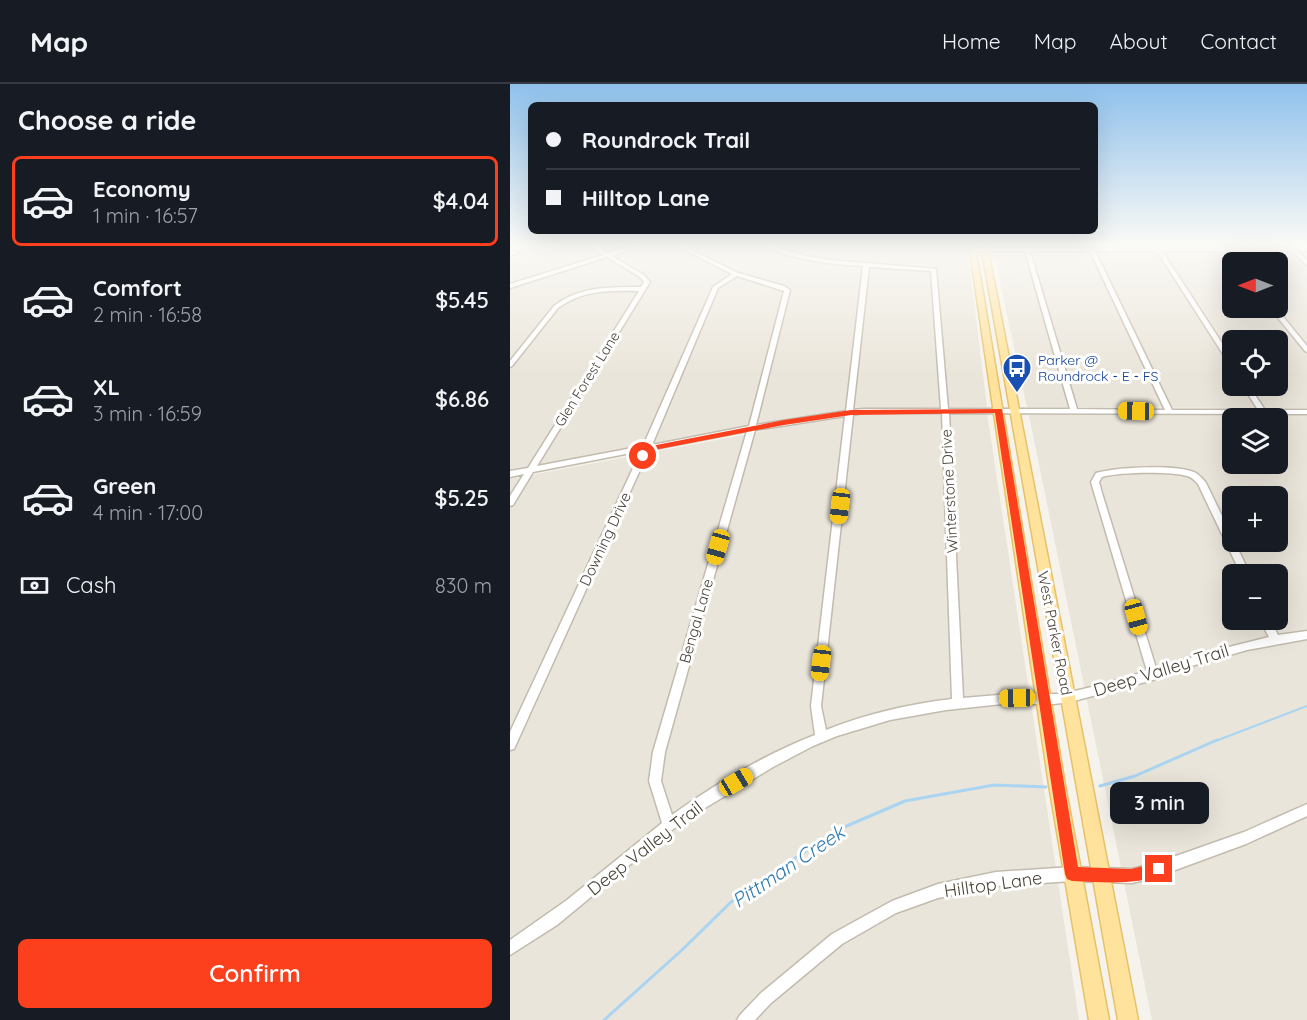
<!DOCTYPE html>
<meta charset="utf-8">
<style>
body{margin:0;font-family:Quicksand,sans-serif;background:#20242c;color:#f1f3f6;height:100vh;display:flex;flex-direction:column;font-size:22px;white-space:nowrap}
*{box-sizing:border-box;margin:0}
p{font-size:20px;color:#9ea1a6}
.icon{flex:none;width:33px;height:33px;fill:none;stroke:currentColor;stroke-width:2;stroke-linecap:round;stroke-linejoin:round}
.map{position:relative;flex:1;overflow:hidden}
.drawer{display:flex;flex-direction:column;background:#171b24;width:510px}
.drawer>*{flex:none}
.banner{position:absolute;left:18px;top:18px;width:570px;height:132px;border-radius:9px;box-shadow:0 6px 24px #0002;display:grid;align-content:center;height:132px;padding:0 18px;background:#171b24}
.needle{width:39px;rotate:270deg}
.tools{position:absolute;left:712px;top:168px;display:grid;gap:12px}
.tools a{display:grid;place-items:center;width:66px;height:66px;border-radius:9px;background:#171b24;box-shadow:0 6px 24px #0002;font-size:30px}
.end{position:absolute;width:27px;height:27px;margin:-14px;border:8px solid #fc3f1d;background:#fff;box-shadow:0 0 0 3px #fff}
.from{border-radius:50%}
.bubble{position:absolute;height:42px;border-radius:9px;background:#171b24;box-shadow:0 6px 24px #0002;font-size:20px;font-weight:600;line-height:42px;text-align:center}
.car{position:absolute;width:18px;height:36px;margin:-18px -9px;border-radius:8px;box-shadow:0 0 4px 2px #0007;background:linear-gradient(#f5c518 24%,#345 0 40%,#f5c518 0 76%,#345 0 86%,#f5c518 0)}
.banner b{display:flex;align-items:center;gap:21px;height:57px;font-size:22px}
.banner b+b{border-top:2px solid #363941}
.banner i{width:15px;height:15px;background:#f1f3f6}
ul{padding:0;list-style:none}
li{display:flex;align-items:center;gap:18px;height:90px;margin:0 12px 9px;padding:0 6px;border:3px solid transparent;border-radius:9px}
li div{flex:1}
li b{display:block;font-size:22px}
li em{font-style:normal;font-weight:600}
li.on{border-color:#fc3f1d}
li>.icon{width:54px;height:54px;stroke-width:1.5}
h2{padding:0 18px;font-size:27px;line-height:72px}
.pay{display:flex;align-items:center;gap:15px;height:66px;padding:0 18px;font-size:22px}
.pay p{margin-inline-start:auto}
.cta{display:flex;gap:12px;margin-top:auto;padding:12px 18px}
.cta a{flex:1;height:69px;border-radius:9px;background:#fc3f1d;color:#fff;font-size:24px;font-weight:600;line-height:69px;text-align:center}
header{display:flex;align-items:center;gap:36px;box-sizing:border-box;height:84px;padding:0 30px;background:#171b24;border-bottom:2px solid #363941}
header strong{font-size:28px}
nav{display:flex;gap:33px;margin-inline-start:auto;font-size:21px}
main{display:flex;flex:1;min-height:0}
.map>svg:first-child{display:block}
.residential{fill:#eae5da;fill-rule:evenodd}
.lines{fill:none;stroke-linecap:round;stroke-linejoin:round}
.stream-far1{stroke:#a9d4f2;stroke-width:2}
.stream{stroke:#a9d4f2;stroke-width:3}
.minor-casing{stroke:#c2bbae;stroke-width:3}
.major-casing{stroke:#e6c16a;stroke-width:3}
.minor{fill:#fff;fill-rule:evenodd}
.major{fill:#ffe39c;fill-rule:evenodd}
.route{fill:#fc3f1d}
.labels{text-anchor:middle;dominant-baseline:central;stroke-width:6;stroke-linejoin:round;paint-order:stroke}
.far-transit-label{font-size:14px;fill:#164399;stroke:#fff;text-anchor:start}
.far-street-label{font-size:14px;fill:#4b4439;stroke:#fff}
.street-label{font-size:15px;fill:#4b4439;stroke:#fff}
.near-street-label{font-size:18px;fill:#4b4439;stroke:#fff}
.near-water-label{font-size:20px;font-style:italic;fill:#2e7ab2;stroke:#fff}
</style>
<header>
<strong>Map</strong>
<nav><a>Home</a><a>Map</a><a>About</a><a>Contact</a></nav>
</header>
<main>
<section class="drawer">
<h2>Choose a ride</h2>
<ul>
<li class="on"><svg class="icon" aria-label="car" viewBox="0 0 24 24"><path d="M5 17H2v-5l4-1 3-4h7l3 4 3 1v5h-3M9 17h6M6 11h13"/><circle cx="7" cy="17" r="2"/><circle cx="17" cy="17" r="2"/></svg><div><b>Economy</b><p>1 min · 16:57</p></div><em>$4.04</em></li>
<li><svg class="icon" aria-label="car" viewBox="0 0 24 24"><path d="M5 17H2v-5l4-1 3-4h7l3 4 3 1v5h-3M9 17h6M6 11h13"/><circle cx="7" cy="17" r="2"/><circle cx="17" cy="17" r="2"/></svg><div><b>Comfort</b><p>2 min · 16:58</p></div><em>$5.45</em></li>
<li><svg class="icon" aria-label="car" viewBox="0 0 24 24"><path d="M5 17H2v-5l4-1 3-4h7l3 4 3 1v5h-3M9 17h6M6 11h13"/><circle cx="7" cy="17" r="2"/><circle cx="17" cy="17" r="2"/></svg><div><b>XL</b><p>3 min · 16:59</p></div><em>$6.86</em></li>
<li><svg class="icon" aria-label="car" viewBox="0 0 24 24"><path d="M5 17H2v-5l4-1 3-4h7l3 4 3 1v5h-3M9 17h6M6 11h13"/><circle cx="7" cy="17" r="2"/><circle cx="17" cy="17" r="2"/></svg><div><b>Green</b><p>4 min · 17:00</p></div><em>$5.25</em></li>
</ul>
<div class="pay"><svg class="icon" aria-label="cash" viewBox="0 0 24 24"><path d="M3 7h18v10H3z"/><circle cx="12" cy="12" r="2"/></svg>Cash<p>830 m</p></div>
<div class="cta"><a>Confirm</a></div>
</section>
<div class="map">
<svg width="797" height="936" viewBox="0 0 797 936">
<rect width="100%" height="100%" fill="#f6f3ec"/>
<!-- residential -->
<g class="residential">
<path d="M0,161H457L477,323L351,325L309,330L48,380L0,387Z"/>
<path d="M482,161H797V324L517,323ZM723,178H768V224H723ZM723,256H768V302H723Z"/>
<path d="M477,329L569,936H0V395L322,334L351,331Z"/>
<path d="M519,331H797V936H642ZM723,334H768V380H723ZM723,412H768V458H723ZM723,490H768V536H723Z"/>
</g>
<g class="lines">
<!-- stream-far1 -->
<path class="stream-far1" d="M703,658L797,622"/>
<!-- stream -->
<g class="stream">
<path d="M590,702L625,692L707,656"/>
<path d="M94,936L172,866L221,818L325,747L395,717L484,701L536,703"/>
</g>
<!-- minor casing -->
<g class="minor-casing">
<g id="minor">
<path d="M77,161H84L98,169L125,161H133L102,172L134,191L140,198L27,382L133,362L203,203L222,190L165,161H172L228,189L274,202L280,206L246,341L336,327L353,182C320,180 284,177 254,161H262L295,172L321,176L426,185L438,325H560L515,167H463L460,165L461,164L797,163V167H787L797,176V181L782,167H720L729,178H725L715,167H652L723,276V283L720,281L647,167H585L662,326H748L733,302H739L755,326H797V330L439,329L453,614L500,610H552L590,601L637,587L581,398L586,389C607,383 667,380 686,389C690,392 693,395 696,399L740,490H731L688,400C685,397 682,393 677,392C660,387 609,388 592,393L589,398L592,409L646,584L707,566L759,553L750,536H760L768,551L797,547V555L737,566L678,583L643,596L560,618L544,620H492L436,626L380,636L327,652L303,662L263,683L190,727L162,746L47,841L0,871V856L57,816L152,739L139,697L143,668L237,347L139,366L4,665L0,666V648L131,367L23,388L3,421L0,422V412L14,390L0,393V387L18,384L129,207C99,206 72,206 48,224L2,282L0,283V277L44,222C70,202 100,203 131,203L134,198L130,193L97,173L0,204V200L93,171ZM520,167H580L655,326L567,325ZM359,183L421,187L431,325H353L343,326ZM227,192L274,207L239,342L142,361L208,204ZM353,329H432L442,615C399,620 356,630 316,646L311,622L343,331ZM335,332L301,622L305,651C256,670 205,700 162,731L151,697L155,668L245,346Z"/>
<path d="M0,167L10,169L0,171Z"/>
<path d="M760,224H766L797,262V268L795,267Z"/>
<path d="M797,720V732L736,760L649,792L622,799L562,797L486,802L428,814L386,829L332,860L261,919L245,936H227L230,931L251,909L322,850L382,817L428,800L486,788L562,783L622,785L649,778L734,748Z"/>
</g>
</g>
<!-- major casing -->
<g class="major-casing">
<g id="major">
<path d="M459,161H465L555,701L599,936H579L539,701Z"/>
<path d="M471,161H477L628,936H608Z"/>
</g>
</g>
<!-- minor -->
<use href="#minor" class="minor"/>
<!-- major -->
<use href="#major" class="major"/>
</g>
<!-- sky -->
<linearGradient id="sky" x2="0" y2="1"><stop stop-color="#8fc1ec"/><stop offset="0.55" stop-color="#fbfaf6"/><stop offset="1" stop-color="#fbfaf6" stop-opacity="0"/></linearGradient>
<rect width="797" height="292" fill="url(#sky)"/>
<!-- route -->
<path class="route" d="M492,325L568,783L621,785L649,778L654,780L656,785L654,790C624,802 593,798 562,797L557,795L555,790L485,329L341,331L274,341L139,367L133,375L128,372L133,364L136,363L274,336L341,326Z"/>
<!-- icons -->
<defs>
<g id="bus-pin" transform="scale(1.5)"><path d="M0 17L-7.5 6A9.5 9.5 0 1 1 7.5 6Z" fill="#1a4fb4" stroke="#fff"/><path d="M-5-6H5V4H4V6H2V4H-2V6H-4V4H-5ZM-3.5-4V0h7V-4ZM-3.5 1.2v1.5H-2V1.2ZM2 1.2v1.5H3.5V1.2Z" fill="#fff"/></g>
</defs>
<g fill-rule="evenodd">
<use href="#bus-pin" x="507" y="284"/>
</g>
<g class="labels">
<!-- far-transit labels -->
<g class="far-transit-label">
<text x="528" y="276">Parker @<tspan x="528" dy="16">Roundrock - E - FS</tspan></text>
</g>
<!-- far-street labels -->
<g class="far-street-label">
<text transform="translate(77 295) rotate(-58)">Glen Forest Lane</text>
</g>
<!-- street labels -->
<g class="street-label">
<text transform="translate(439 407) rotate(-93)">Winterstone Drive</text>
<text transform="translate(95 455) rotate(-65)">Downing Drive</text>
<text transform="translate(186 537) rotate(-74)">Bengal Lane</text>
<text transform="translate(545 549) rotate(79)">West Parker Road</text>
</g>
<!-- near-street labels -->
<g class="near-street-label">
<text transform="translate(651 586) rotate(-17)">Deep Valley Trail</text>
<text transform="translate(135 764) rotate(-38)">Deep Valley Trail</text>
<text transform="translate(483 800) rotate(-8)">Hilltop Lane</text>
</g>
<!-- near-water labels -->
<g class="near-water-label">
<text transform="translate(278 782) rotate(-34)">Pittman Creek</text>
</g>
</g>
</svg>
<div class="tools">
<a><svg class="needle" viewBox="-14 -14 28 28"><path d="M0-13l5 13h-10z" fill="#e53935"/><path d="M0 13l5-13h-10z" fill="#9ea1a6"/></svg></a>
<a><svg class="icon" aria-label="locate" viewBox="0 0 24 24"><circle cx="12" cy="12" r="6"/><path d="M12 2v4M12 18v4M2 12h4M18 12h4"/></svg></a>
<a><svg class="icon" aria-label="layers" viewBox="0 0 24 24"><path d="M12 4l9 5-9 5-9-5zM3 14l9 5 9-5"/></svg></a>
<a>+</a>
<a>−</a>
</div>
<i class="end from" style="left:133px;top:372px"></i>
<i class="end" style="left:649px;top:785px"></i>
<div class="bubble" style="left:600px;top:698px;width:99px">3 min</div>
<i class="car" style="left:626px;top:327px;rotate:271deg"></i>
<i class="car" style="left:330px;top:422px;rotate:187deg"></i>
<i class="car" style="left:208px;top:463px;rotate:196deg"></i>
<i class="car" style="left:626px;top:533px;rotate:165deg"></i>
<i class="car" style="left:311px;top:579px;rotate:187deg"></i>
<i class="car" style="left:507px;top:614px;rotate:269deg"></i>
<i class="car" style="left:226px;top:698px;rotate:59deg"></i>
<div class="banner">
<b><i class="from"></i>Roundrock Trail</b>
<b><i></i>Hilltop Lane</b>
</div>
</div>
</main>
